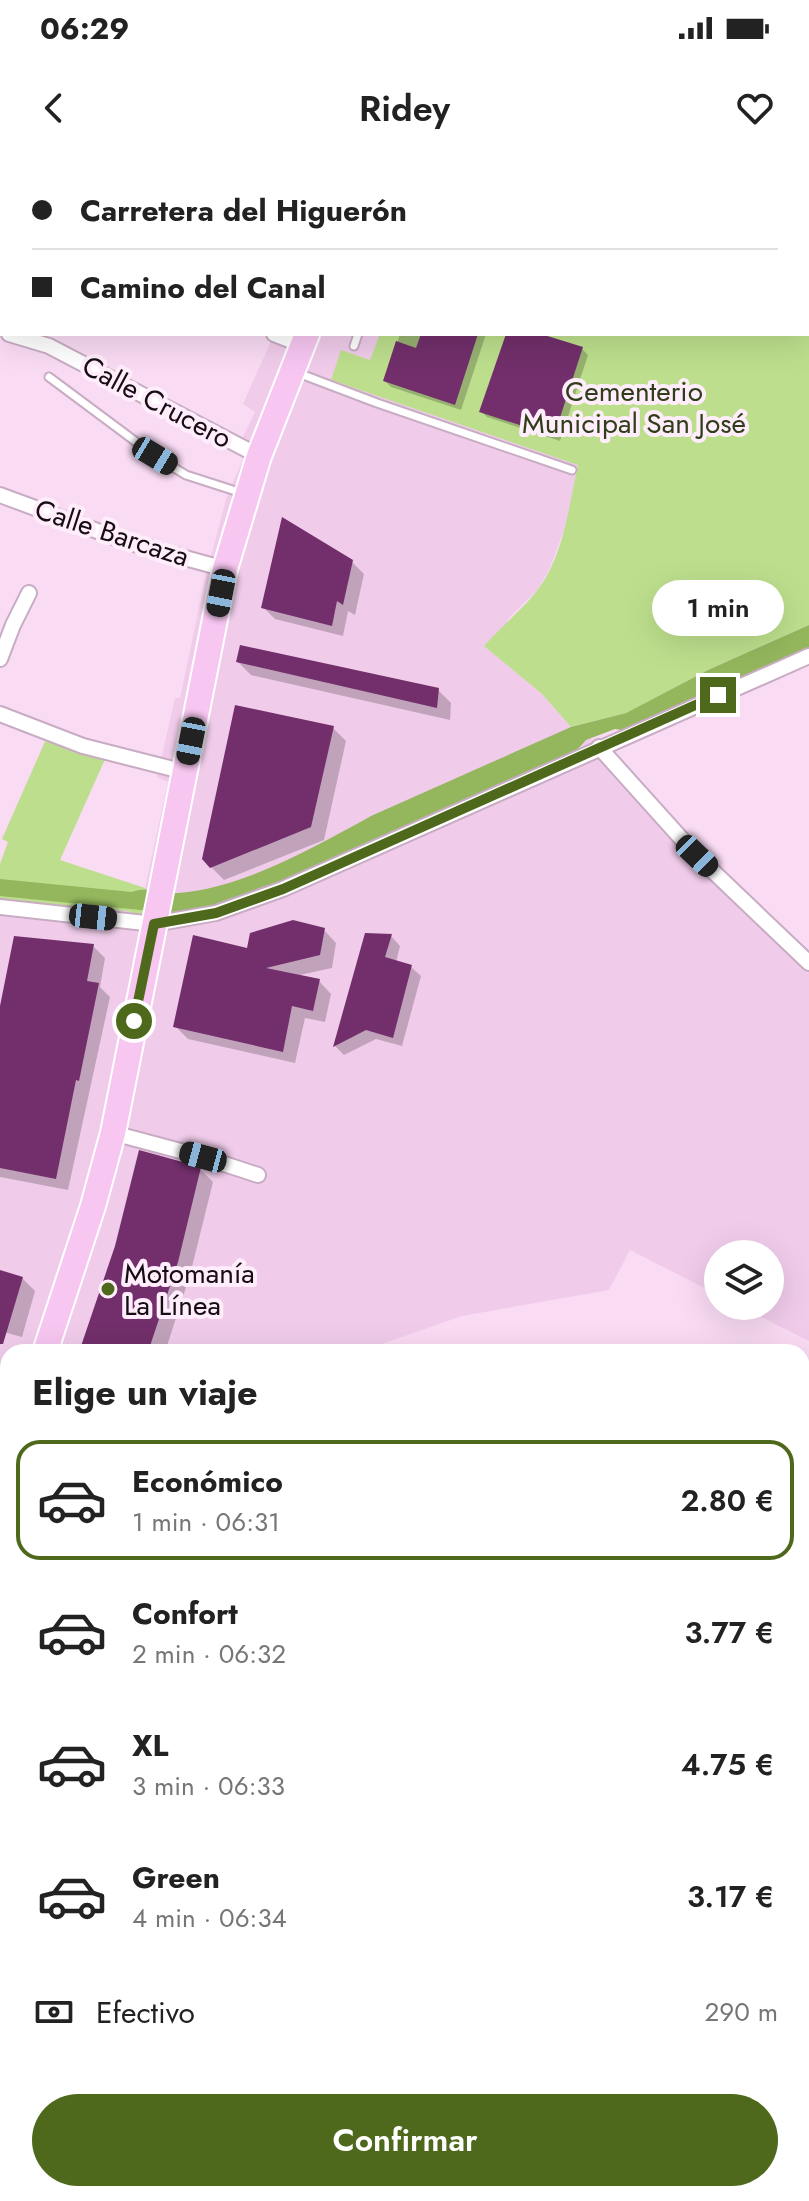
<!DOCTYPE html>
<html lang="es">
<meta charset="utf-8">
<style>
body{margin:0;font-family:Jost,sans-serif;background:#f2f2f2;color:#222;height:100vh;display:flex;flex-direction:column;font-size:30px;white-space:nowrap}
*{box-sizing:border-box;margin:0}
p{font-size:26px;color:#767676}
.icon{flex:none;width:44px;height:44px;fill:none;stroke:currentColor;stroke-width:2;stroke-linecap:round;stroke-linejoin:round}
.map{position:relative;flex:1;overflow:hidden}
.side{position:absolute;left:0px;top:1184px;width:810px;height:858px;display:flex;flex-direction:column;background:#fff;border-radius:24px 24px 0 0;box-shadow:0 8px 32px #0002}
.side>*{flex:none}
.banner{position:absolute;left:0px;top:0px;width:810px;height:176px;box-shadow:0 8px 32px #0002;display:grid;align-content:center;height:176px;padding:0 32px;background:#fff}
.fabs{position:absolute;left:704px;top:1080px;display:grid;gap:16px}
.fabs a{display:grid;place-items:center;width:80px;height:80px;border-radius:50%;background:#fff;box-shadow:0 8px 32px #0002;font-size:40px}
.end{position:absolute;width:36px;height:36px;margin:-18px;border:10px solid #4e691b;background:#fff;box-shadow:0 0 0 4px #fff}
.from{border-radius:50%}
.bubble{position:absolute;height:56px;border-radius:28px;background:#fff;box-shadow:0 8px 32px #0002;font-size:26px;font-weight:600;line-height:56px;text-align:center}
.car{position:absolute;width:24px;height:48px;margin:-24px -12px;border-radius:10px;box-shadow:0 0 6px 2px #0007;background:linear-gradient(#222 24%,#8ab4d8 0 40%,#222 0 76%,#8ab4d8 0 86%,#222 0)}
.banner b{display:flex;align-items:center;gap:28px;height:76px;font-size:30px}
.banner b+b{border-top:2px solid #e0e0e0}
.banner i{width:20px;height:20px;background:#222}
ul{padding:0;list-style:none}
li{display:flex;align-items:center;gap:24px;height:120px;margin:0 16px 12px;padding:0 16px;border:4px solid transparent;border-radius:24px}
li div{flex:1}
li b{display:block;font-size:30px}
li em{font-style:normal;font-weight:600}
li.active{border-color:#4e691b}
li>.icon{width:72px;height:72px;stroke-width:1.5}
h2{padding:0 32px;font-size:36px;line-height:96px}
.pay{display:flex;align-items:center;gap:20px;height:88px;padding:0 32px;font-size:30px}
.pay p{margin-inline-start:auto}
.primary-button{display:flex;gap:16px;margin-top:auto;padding:16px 32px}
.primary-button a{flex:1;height:92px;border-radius:48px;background:#4e691b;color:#fff;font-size:32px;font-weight:600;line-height:92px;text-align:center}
.status{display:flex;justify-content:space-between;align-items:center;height:56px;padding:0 40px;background:#fff;direction:ltr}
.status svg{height:22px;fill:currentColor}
header{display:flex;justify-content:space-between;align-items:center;height:104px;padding:0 32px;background:#fff;font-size:36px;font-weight:600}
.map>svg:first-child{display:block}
.built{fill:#f0ccea}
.green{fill:#bddf8d}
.water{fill:#94b75d}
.shadow{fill:#0003}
.building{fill:#722f6b}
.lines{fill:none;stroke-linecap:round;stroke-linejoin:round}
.service-casing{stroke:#c8acc3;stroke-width:11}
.pedestrian-casing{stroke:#c8acc3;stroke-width:15}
.minor-casing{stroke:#c8acc3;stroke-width:18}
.tertiary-casing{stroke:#c8acc3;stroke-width:22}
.secondary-casing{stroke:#c8acc3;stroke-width:24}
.primary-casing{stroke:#fff;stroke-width:28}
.service{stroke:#fff;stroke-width:7}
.pedestrian{stroke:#fff;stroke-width:11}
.minor{stroke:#fff;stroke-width:14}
.tertiary{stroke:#fff;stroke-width:18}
.secondary{stroke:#fbe2f8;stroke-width:20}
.primary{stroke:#f7c6f1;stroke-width:24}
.route{stroke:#4e691b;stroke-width:10}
.poi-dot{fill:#4e691b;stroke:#ffedfb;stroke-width:3}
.labels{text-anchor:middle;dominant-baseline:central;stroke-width:8;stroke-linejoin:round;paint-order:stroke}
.park-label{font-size:28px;fill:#2f3d18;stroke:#ffedfb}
.street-label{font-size:28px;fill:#150c14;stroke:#ffedfb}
.poi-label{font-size:28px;fill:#150c14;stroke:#ffedfb;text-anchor:start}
</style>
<div class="status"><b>06:29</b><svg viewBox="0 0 49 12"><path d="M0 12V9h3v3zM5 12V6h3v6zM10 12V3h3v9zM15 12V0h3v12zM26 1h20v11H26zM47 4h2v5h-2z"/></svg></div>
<header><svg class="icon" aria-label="back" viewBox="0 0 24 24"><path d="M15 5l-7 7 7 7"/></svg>Ridey<svg class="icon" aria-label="heart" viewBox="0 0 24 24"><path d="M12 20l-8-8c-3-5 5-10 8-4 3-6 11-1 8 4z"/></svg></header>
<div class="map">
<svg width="809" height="2041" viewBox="0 0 809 2041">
<rect width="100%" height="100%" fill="#f9dbf4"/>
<!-- built -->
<g class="built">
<path d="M130,0H794V2H138Z"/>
<path d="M274,174H736L562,375L549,410L538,429L507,460L542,534L571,567L584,564L599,595L700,706L809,811V1181L740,1146H770V1094H718V1135L630,1090L609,1130L462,1156L359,1192H8V1606L0,1604V740L127,751L139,756L168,622L157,617L175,538H180L206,415L227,336L245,295L237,289L255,252L243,244Z"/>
</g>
<!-- green -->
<g class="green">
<path d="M412,0H809V465L708,510L626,553L571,567L542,534L484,486C500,468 525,447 539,428C564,394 569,345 578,305L331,220L341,190L370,200L380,174H808V2H412Z"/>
<path d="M47,577L106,597L60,700L145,728L142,744L143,756L127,751L0,740V704L8,682L2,679Z"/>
<path d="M804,1446L809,1447V1656L802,1655V1454Z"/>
<path d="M0,1701L8,1703V1829L0,1826Z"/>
<path d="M802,1839L809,1841V2041H336L338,2034H802Z"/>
</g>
<!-- water -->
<path class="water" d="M809,465V490L621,570L615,569L586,580L577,590L299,717L226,746L181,754L0,736V719L132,732C148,727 153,731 169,733C180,734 194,731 206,729C260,718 322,683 371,656L571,567L626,553L708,510Z"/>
<!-- shadow -->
<g class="shadow">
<path d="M313,0H367L364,2H320Z"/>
<path d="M415,0H433L437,2H414Z"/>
<path d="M614,0H645L644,2H620Z"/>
<path d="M684,0H782L781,2H683Z"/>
<path d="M400,174H486L461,250L391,227L385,221Z"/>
<path d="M508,174H537L582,189L588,195L560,281L487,257L481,251Z"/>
<path d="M352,402L364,414L355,455L348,451L343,476L275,459L263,447Z"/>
<path d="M238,502L438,530L451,543L450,560L251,515Z"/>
<path d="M333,568L346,581L324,680L224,720L211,707Z"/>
<path d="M324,770L336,783L332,808L295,816L319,821L331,834L325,862L305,858L295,903L188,879L175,866L249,791Z"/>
<path d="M366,775L391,776L400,786L396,802L411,807L421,816L402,886L376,879L344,895L335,886Z"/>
<path d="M93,786L105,798L100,827L110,837L68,1030L0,1017V857Z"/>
<path d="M200,1009L213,1022L190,1115L165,1192H81Z"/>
<path d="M0,1112L22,1118L35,1131L22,1177L0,1171Z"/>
<path d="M0,1879L8,1881V1906L0,1902Z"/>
<path d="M0,1964L8,1966V2032L0,2030Z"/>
<path d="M14,2034H58L56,2041H21L23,2036Z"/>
<path d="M124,2034H216L209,2041H122Z"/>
<path d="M216,2034H268L282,2037L283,2034H300L309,2041H218L219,2036Z"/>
</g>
<!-- building -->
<g class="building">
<path d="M421,174H478L455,245L383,221L396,181L416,188Z"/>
<path d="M506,174H541L583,187L554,276L479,252Z"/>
<path d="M282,357L353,400L343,445L337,441L332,466L261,448Z"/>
<path d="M240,485L439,528L437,548L236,502Z"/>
<path d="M235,545L334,566L311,667L210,708L202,699Z"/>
<path d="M293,760L325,768L320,795L266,808L320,819L313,851L292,846L283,892L173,867L193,775L247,788L250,773Z"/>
<path d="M365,773L392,774L385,797L412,805L393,878L366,870L333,887Z"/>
<path d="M14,776L94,784L87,821L99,823L79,921L76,920L56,1019L0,1008V846Z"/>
<path d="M139,990L201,1007L178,1102L148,1192H79L115,1086Z"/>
<path d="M0,1110L23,1117L3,1184H0Z"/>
</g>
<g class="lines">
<!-- service casing -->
<g class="service-casing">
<g id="service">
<path d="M354,186L358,174"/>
<path d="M298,213L377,243L572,310"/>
<path d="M49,217L155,296L186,315L245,334"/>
</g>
</g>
<!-- pedestrian casing -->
<g class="pedestrian-casing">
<g id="pedestrian">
<path d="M0,1701L8,1703"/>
<path d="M0,1826L8,1829"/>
<path d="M207,2041L209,2034"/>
</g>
</g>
<!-- minor casing -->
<g class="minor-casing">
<g id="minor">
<path d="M201,0L209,2"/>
<path d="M0,66L2,67"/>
<path d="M9,174L49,186L259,296"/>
<path d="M274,174L302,185"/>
<path d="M0,335L127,382L225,409"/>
<path d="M0,499L13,465L29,433"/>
<path d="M0,554L83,586L185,612"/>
<path d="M599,587L697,696L809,803"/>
<path d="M0,747L154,764L216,753L283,729L809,496"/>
<path d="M113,973L203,997L258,1015"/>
<path d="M0,1232L8,1235"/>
<path d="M802,1412L809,1411"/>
<path d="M0,1934L8,1937"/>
<path d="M321,2034L322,2041"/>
</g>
</g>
<!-- tertiary casing -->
<g class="tertiary-casing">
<path id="tertiary" d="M88,2041L90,2034"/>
</g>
<!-- secondary casing -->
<g class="secondary-casing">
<g id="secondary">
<path d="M0,1604L8,1606"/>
<path d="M0,1623L8,1626"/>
<path d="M802,1803L809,1805"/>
<path d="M802,1826L809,1828"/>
</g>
</g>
<!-- primary casing -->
<g class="primary-casing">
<g id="primary">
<path d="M377,2L378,0"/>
<path d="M45,1192L93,1046L113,973L225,409L259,296L307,174"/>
<path d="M0,1316L8,1294"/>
</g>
</g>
<!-- service -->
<use href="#service" class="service"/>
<!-- pedestrian -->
<use href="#pedestrian" class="pedestrian"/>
<!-- minor -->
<use href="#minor" class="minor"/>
<!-- tertiary -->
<use href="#tertiary" class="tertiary"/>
<!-- secondary -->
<use href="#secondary" class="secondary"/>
<!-- primary -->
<use href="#primary" class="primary"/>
</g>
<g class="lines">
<!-- route -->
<path class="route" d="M134,861L154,764L216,753L283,729L718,535"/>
</g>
<!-- markers -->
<circle class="poi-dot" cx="108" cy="1129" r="8"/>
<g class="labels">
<!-- park labels -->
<g class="park-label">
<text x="634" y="231">Cementerio<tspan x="634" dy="32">Municipal San José</tspan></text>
</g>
<!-- street labels -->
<g class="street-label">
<text transform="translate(157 242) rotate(28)">Calle Crucero</text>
<text transform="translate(112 373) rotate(18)">Calle Barcaza</text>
</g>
<!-- poi labels -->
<g class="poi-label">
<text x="124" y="1113">Motomanía<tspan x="124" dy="32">La Línea</tspan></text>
</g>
</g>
</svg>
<div class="fabs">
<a><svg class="icon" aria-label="layers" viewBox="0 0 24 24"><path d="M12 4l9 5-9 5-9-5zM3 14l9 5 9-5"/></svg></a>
</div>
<i class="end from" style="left:134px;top:861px"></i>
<i class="end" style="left:718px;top:535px"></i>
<div class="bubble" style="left:652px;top:420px;width:132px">1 min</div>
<i class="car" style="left:155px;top:296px;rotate:121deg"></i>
<i class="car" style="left:221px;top:433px;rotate:191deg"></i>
<i class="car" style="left:191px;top:581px;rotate:191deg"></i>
<i class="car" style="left:697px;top:696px;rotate:134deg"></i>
<i class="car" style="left:93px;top:757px;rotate:96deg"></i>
<i class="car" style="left:203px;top:997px;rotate:285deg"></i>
<div class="banner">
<b><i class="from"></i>Carretera del Higuerón</b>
<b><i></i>Camino del Canal</b>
</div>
<section class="side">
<h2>Elige un viaje</h2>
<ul>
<li class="active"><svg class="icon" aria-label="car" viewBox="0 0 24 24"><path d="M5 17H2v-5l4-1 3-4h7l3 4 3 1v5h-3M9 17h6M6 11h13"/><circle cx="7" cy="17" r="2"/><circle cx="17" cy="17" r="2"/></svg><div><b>Económico</b><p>1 min · 06:31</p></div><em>2.80 €</em></li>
<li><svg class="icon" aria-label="car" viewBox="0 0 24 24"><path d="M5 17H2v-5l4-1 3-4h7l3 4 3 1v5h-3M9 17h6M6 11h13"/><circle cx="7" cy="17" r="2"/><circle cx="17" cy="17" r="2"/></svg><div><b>Confort</b><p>2 min · 06:32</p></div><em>3.77 €</em></li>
<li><svg class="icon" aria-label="car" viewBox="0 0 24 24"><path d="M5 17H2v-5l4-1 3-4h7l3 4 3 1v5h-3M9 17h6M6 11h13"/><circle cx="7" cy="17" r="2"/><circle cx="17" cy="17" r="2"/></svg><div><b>XL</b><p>3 min · 06:33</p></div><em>4.75 €</em></li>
<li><svg class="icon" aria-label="car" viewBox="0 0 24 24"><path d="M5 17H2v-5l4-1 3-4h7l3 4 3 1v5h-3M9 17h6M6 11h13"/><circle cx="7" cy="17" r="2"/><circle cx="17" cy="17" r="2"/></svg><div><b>Green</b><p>4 min · 06:34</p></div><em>3.17 €</em></li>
</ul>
<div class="pay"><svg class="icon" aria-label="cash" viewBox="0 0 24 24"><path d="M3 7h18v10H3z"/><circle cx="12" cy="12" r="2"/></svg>Efectivo<p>290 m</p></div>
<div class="primary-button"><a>Confirmar</a></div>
</section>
</div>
